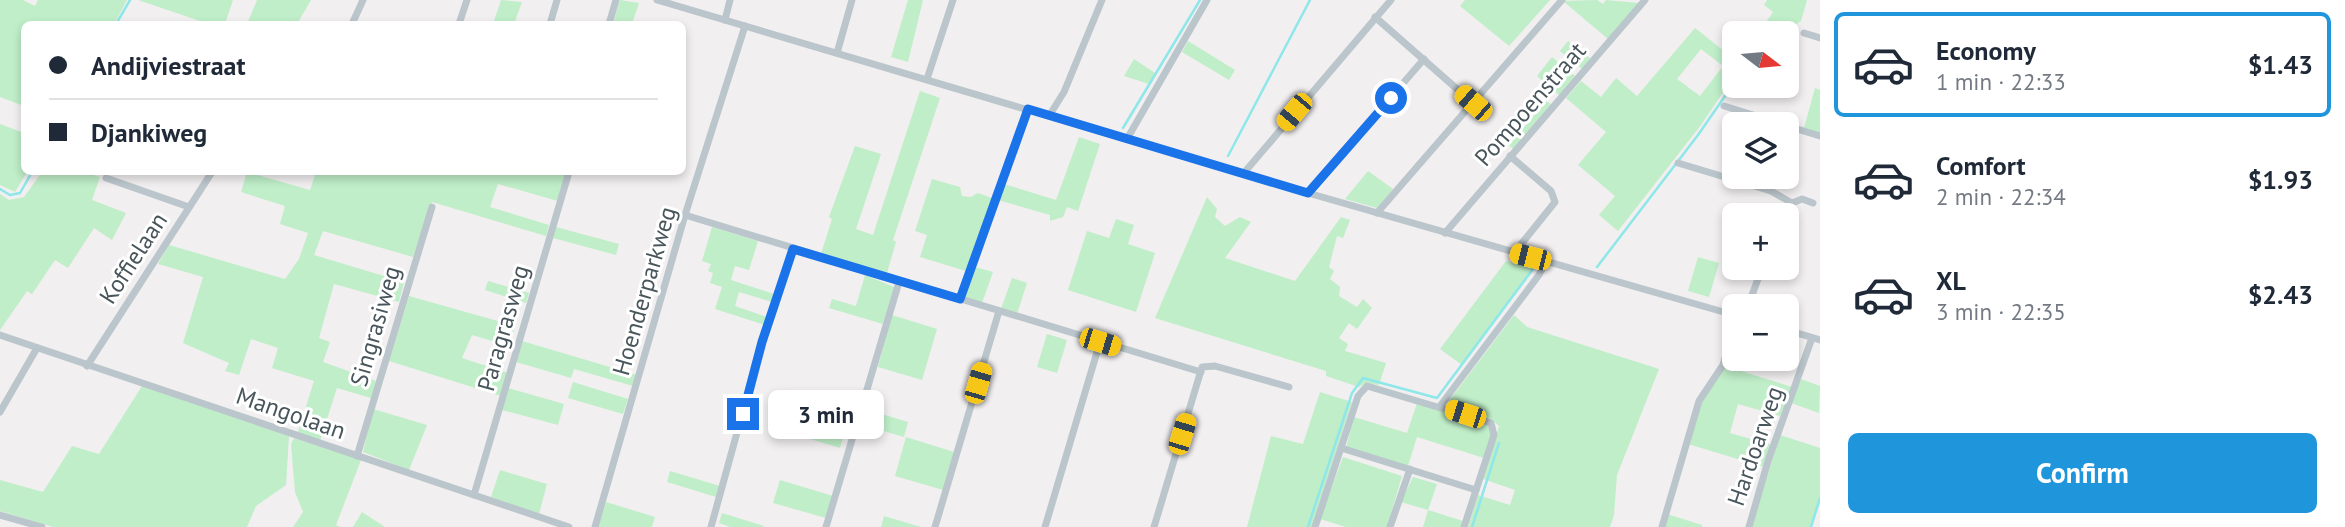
<!DOCTYPE html>
<meta charset="utf-8">
<style>
body{margin:0;font-family:"PT Sans",sans-serif;background:#f2f2f3;color:#1f2937;height:100vh;display:flex;flex-direction:column;font-size:26px;white-space:nowrap}
*{box-sizing:border-box;margin:0}
p{font-size:23px;color:#747a83}
.icon{flex:none;width:38px;height:38px;fill:none;stroke:currentColor;stroke-width:2;stroke-linecap:round;stroke-linejoin:round}
.map{position:relative;flex:1;overflow:hidden}
.panel{display:flex;flex-direction:column;background:#fff;width:525px}
.panel>*{flex:none}
.guide{position:absolute;left:21px;top:21px;width:665px;height:154px;border-radius:10px;box-shadow:0 4px 10px #0003;display:grid;align-content:center;height:154px;padding:0 28px;background:#fff}
.needle{width:46px;rotate:106deg}
.fabs{position:absolute;left:1722px;top:21px;display:grid;gap:14px}
.fabs a{display:grid;place-items:center;width:77px;height:77px;border-radius:10px;background:#fff;box-shadow:0 4px 10px #0003;font-size:35px}
.end{position:absolute;width:32px;height:32px;margin:-16px;border:9px solid #1a73e8;background:#fff;box-shadow:0 0 0 4px #fff}
.from{border-radius:50%}
.bubble{position:absolute;height:49px;border-radius:10px;background:#fff;box-shadow:0 4px 10px #0003;font-size:23px;font-weight:700;line-height:49px;text-align:center}
.car{position:absolute;width:21px;height:42px;margin:-21px -10px;border-radius:9px;box-shadow:0 0 5px 2px #0007;background:linear-gradient(#f5c518 24%,#345 0 40%,#f5c518 0 76%,#345 0 86%,#f5c518 0)}
.guide b{display:flex;align-items:center;gap:24px;height:66px;font-size:26px}
.guide b+b{border-top:2px solid #e0e1e3}
.guide i{width:18px;height:18px;background:#1f2937}
ul{padding:12px 0 0;list-style:none}
li{display:flex;align-items:center;gap:21px;height:105px;margin:0 14px 10px;padding:0 14px;border:4px solid transparent;border-radius:10px}
li div{flex:1}
li b{display:block;font-size:26px}
li em{font-style:normal;font-weight:700}
li.active{border-color:#1f95dc}
li>.icon{width:63px;height:63px;stroke-width:1.5}
.button{display:flex;gap:14px;margin-top:auto;padding:14px 28px}
.button a{flex:1;height:80px;border-radius:10px;background:#1f95dc;color:#fff;font-size:28px;font-weight:700;line-height:80px;text-align:center}
main{display:flex;flex:1;min-height:0}
.map>svg:first-child{display:block}
.green{fill:#bfeec8;fill-rule:evenodd}
.lines{fill:none;stroke-linecap:round;stroke-linejoin:round}
.stream{stroke:#8ee7e9;stroke-width:2.5}
.minor{stroke:#bbc6cc;stroke-width:7}
.route{stroke:#1a73e8;stroke-width:9}
.labels{text-anchor:middle;dominant-baseline:central;stroke-width:6;stroke-linejoin:round;paint-order:stroke}
.street-label{font-size:24px;fill:#48565c;stroke:#fff}
</style>
<main>
<div class="map">
<svg width="1820" height="527" viewBox="0 0 1820 527">
<rect width="100%" height="100%" fill="#f2eff0"/>
<!-- green -->
<g class="green">
<path d="M0,0H23L35,6L38,0H127L114,24H24V106L0,97Z"/>
<path d="M138,0H233L225,24H209Z"/>
<path d="M257,0H311L297,24H247Z"/>
<path d="M501,0L522,2L514,24H493Z"/>
<path d="M620,0L639,3L632,24H613Z"/>
<path d="M908,0H923L908,62L891,57Z"/>
<path d="M1465,0H1550L1509,46L1460,6Z"/>
<path d="M1597,0L1603,4L1606,0L1639,3L1608,39L1563,1Z"/>
<path d="M1767,0H1807L1801,21C1788,30 1777,38 1762,28L1773,12L1764,5Z"/>
<path d="M1695,28L1734,59V76L1701,125L1618,231L1599,215L1615,196L1578,165L1606,132L1566,98L1581,81L1601,97L1616,78L1637,96ZM1701,49L1723,66L1700,96L1677,79Z"/>
<path d="M1188,41L1235,70L1229,80L1182,52Z"/>
<path d="M1568,41L1590,58L1582,69L1560,51Z"/>
<path d="M1552,57L1575,76L1559,95L1537,76Z"/>
<path d="M1134,59L1155,73L1149,84L1124,76Z"/>
<path d="M1815,88L1820,90V133L1804,128Z"/>
<path d="M920,91L940,98L893,240L896,242L887,273L821,254L832,219L829,217L855,146L881,154L856,229L873,235Z"/>
<path d="M1546,101L1551,104L1513,149L1509,145Z"/>
<path d="M0,124L24,133L27,172L15,192L0,185Z"/>
<path d="M1079,137L1100,144L1078,211L1067,207L1063,217L1050,221V215L998,200L1004,184L1056,200Z"/>
<path d="M1368,171L1393,189L1377,208L1345,199Z"/>
<path d="M42,172H83L100,177L92,200L126,213L112,240L94,228L68,268L55,260L32,294L27,291L0,330V194L9,200L24,197Z"/>
<path d="M247,172L310,190L316,172H566L558,201L498,184L490,207L549,225L546,236L432,202L413,257L323,231L314,255L404,282L399,302L334,284L319,338L330,342L323,362L376,381L371,398L337,388L320,441L298,432L314,381L272,368L278,348L251,339L239,375L225,371L229,363L183,343L203,277L158,264L169,245L285,279L299,259L308,233L280,224L285,206L241,192Z"/>
<path d="M932,179L960,187L962,196L971,197L978,193L992,198L966,271L920,257L927,235L915,231Z"/>
<path d="M1207,197L1217,209L1215,217L1225,226L1240,217L1251,222L1225,258L1295,281L1341,217L1350,220L1343,238L1337,236L1329,267L1334,271L1330,279L1340,287L1339,296L1357,307L1363,299L1372,308L1357,329L1349,323L1339,338L1348,344L1345,351L1386,363L1379,385L1366,383L1359,387L1326,376V371L1155,318Z"/>
<path d="M1116,219L1134,225L1128,244L1155,253L1136,312L1068,290L1087,231L1109,238Z"/>
<path d="M556,227L619,244L616,255L553,238Z"/>
<path d="M712,227L758,241L749,270L735,266L731,280L774,294L772,302L739,292L735,306L767,317L765,325L715,309L722,287L710,283L713,273L708,271L711,264L702,261Z"/>
<path d="M1698,257L1719,263L1709,297L1688,291Z"/>
<path d="M1506,261L1533,269L1462,365L1440,349Z"/>
<path d="M975,267L993,272L982,303L966,297L965,294Z"/>
<path d="M865,275L894,287L883,324L829,308L832,299L856,306Z"/>
<path d="M1012,278L1027,283L1017,314L1001,309Z"/>
<path d="M488,281L529,293L526,303L485,290Z"/>
<path d="M409,296L515,326L509,346L472,335L462,358L508,373L501,396L389,361Z"/>
<path d="M892,315L937,329L922,380L878,367Z"/>
<path d="M1514,315L1527,327L1659,369L1617,475L1614,515L1610,527H1468L1478,495L1510,505L1515,490L1483,479L1499,426L1491,419L1452,407L1449,401Z"/>
<path d="M1047,334L1067,340L1057,373L1037,367Z"/>
<path d="M1734,336V359H1744L1741,371L1792,387L1780,416L1738,404L1730,433L1772,445L1764,467L1688,444L1702,400Z"/>
<path d="M522,341L637,375L633,386L574,369L571,378L516,362Z"/>
<path d="M1801,379L1820,386L1819,413L1791,403Z"/>
<path d="M573,382L628,399L623,414L568,398Z"/>
<path d="M142,386L289,436L286,485L256,506L247,527H53L0,511V480L43,492L72,446L99,454Z"/>
<path d="M508,388L564,404L558,425L502,410Z"/>
<path d="M1320,392L1352,402L1312,527H1247L1271,436L1303,444Z"/>
<path d="M1417,403L1487,425L1492,434L1484,458L1417,437L1407,469L1346,448L1354,417L1407,433Z"/>
<path d="M373,409L427,425L409,470L363,452Z"/>
<path d="M865,409L908,422L904,437L860,424Z"/>
<path d="M797,423L843,437L840,448L794,434Z"/>
<path d="M1780,435L1820,448V498L1811,527H1751Z"/>
<path d="M906,437L954,452L943,490L895,476Z"/>
<path d="M294,438L361,460L336,525L340,527H293L303,512L295,492L291,444Z"/>
<path d="M1343,457L1402,476L1387,527H1346L1320,519Z"/>
<path d="M500,470L547,484L539,514L491,497Z"/>
<path d="M670,471L720,486L716,497L667,482Z"/>
<path d="M1413,477L1437,484L1428,510L1463,521L1461,527H1423L1428,510L1401,502Z"/>
<path d="M780,480L833,496L826,518L773,503Z"/>
<path d="M606,502L655,517L652,527H598Z"/>
<path d="M362,512L385,527H353Z"/>
<path d="M722,513L764,526V527H730L719,523Z"/>
<path d="M1667,514L1702,525V527H1663Z"/>
<path d="M884,516L921,527H881Z"/>
</g>
<g class="lines">
<!-- stream -->
<g class="stream">
<path d="M116,24L130,0"/>
<path d="M1123,128L1200,0"/>
<path d="M1228,156L1310,0"/>
<path d="M0,189L10,195L20,193L32,172"/>
<path d="M1597,267L1698,135L1734,83"/>
<path d="M1308,527L1352,393L1363,378L1437,398L1533,269"/>
<path d="M1472,527L1499,443"/>
<path d="M1811,527L1820,498"/>
</g>
<!-- minor -->
<g class="minor">
<path d="M657,0L1308,193L1734,315"/>
<path d="M1375,17L1473,103"/>
<path d="M725,20L730,0"/>
<path d="M352,24L363,0"/>
<path d="M459,24L467,0"/>
<path d="M550,24L557,0"/>
<path d="M609,24L616,0"/>
<path d="M1804,33L1820,38"/>
<path d="M837,53L852,0"/>
<path d="M927,79L953,0"/>
<path d="M1724,106L1782,124"/>
<path d="M1049,116L1064,92L1102,0"/>
<path d="M1787,126L1820,136"/>
<path d="M1127,139L1207,0"/>
<path d="M1510,156L1551,191L1555,202L1514,253"/>
<path d="M1678,163L1771,191L1792,203L1802,199L1813,203"/>
<path d="M1243,174L1391,0"/>
<path d="M106,178L189,207"/>
<path d="M1308,193L1424,59"/>
<path d="M1377,213L1562,0"/>
<path d="M685,215L1201,372"/>
<path d="M1786,215L1792,203"/>
<path d="M1445,233L1645,0"/>
<path d="M960,299L1028,109"/>
<path d="M1748,306L1762,268"/>
<path d="M1787,330L1820,340"/>
<path d="M0,335L569,527"/>
<path d="M87,366L212,172"/>
<path d="M1440,406L1539,275L1546,261"/>
<path d="M0,412L37,348"/>
<path d="M1341,448L1476,490"/>
<path d="M357,456L432,207"/>
<path d="M474,495L569,172"/>
<path d="M0,515L42,527"/>
<path d="M595,527L685,215L745,26"/>
<path d="M711,527L762,342L793,249"/>
<path d="M826,527L899,282"/>
<path d="M935,527L999,311"/>
<path d="M1045,527L1100,342"/>
<path d="M1154,527L1202,367L1215,366L1289,387"/>
<path d="M1315,527L1358,396L1367,386L1491,423L1494,435L1464,527"/>
<path d="M1390,527L1410,469"/>
<path d="M1662,527L1699,401L1723,365L1734,328"/>
<path d="M1749,527L1768,461L1812,338"/>
</g>
</g>
<g class="lines">
<!-- route -->
<path class="route" d="M743,414L762,342L793,249L960,299L1028,109L1308,193L1391,98"/>
</g>
<g class="labels">
<!-- street labels -->
<g class="street-label">
<text transform="translate(1530 104) rotate(-49)">Pompoenstraat</text>
<text transform="translate(133 258) rotate(-57)">Koffielaan</text>
<text transform="translate(644 291) rotate(-74)">Hoenderparkweg</text>
<text transform="translate(375 326) rotate(-74)">Singrasiweg</text>
<text transform="translate(503 328) rotate(-74)">Paragrasweg</text>
<text transform="translate(291 413) rotate(19)">Mangolaan</text>
<text transform="translate(1755 446) rotate(-71)">Hardoarweg</text>
</g>
</g>
</svg>
<div class="fabs">
<a><svg class="needle" viewBox="-14 -14 28 28"><path d="M0-13l5 13h-10z" fill="#e53935"/><path d="M0 13l5-13h-10z" fill="#747a83"/></svg></a>
<a><svg class="icon" aria-label="layers" viewBox="0 0 24 24"><path d="M12 4l9 5-9 5-9-5zM3 14l9 5 9-5"/></svg></a>
<a>+</a>
<a>−</a>
</div>
<i class="end from" style="left:1391px;top:98px"></i>
<i class="end" style="left:743px;top:414px"></i>
<div class="bubble" style="left:768px;top:390px;width:116px">3 min</div>
<i class="car" style="left:1473px;top:103px;rotate:311deg"></i>
<i class="car" style="left:1294px;top:112px;rotate:220deg"></i>
<i class="car" style="left:1530px;top:257px;rotate:284deg"></i>
<i class="car" style="left:1100px;top:342px;rotate:107deg"></i>
<i class="car" style="left:978px;top:383px;rotate:16deg"></i>
<i class="car" style="left:1465px;top:414px;rotate:288deg"></i>
<i class="car" style="left:1182px;top:434px;rotate:17deg"></i>
<div class="guide">
<b><i class="from"></i>Andijviestraat</b>
<b><i></i>Djankiweg</b>
</div>
</div>
<section class="panel">
<ul>
<li class="active"><svg class="icon" aria-label="car" viewBox="0 0 24 24"><path d="M5 17H2v-5l4-1 3-4h7l3 4 3 1v5h-3M9 17h6M6 11h13"/><circle cx="7" cy="17" r="2"/><circle cx="17" cy="17" r="2"/></svg><div><b>Economy</b><p>1 min · 22:33</p></div><em>$1.43</em></li>
<li><svg class="icon" aria-label="car" viewBox="0 0 24 24"><path d="M5 17H2v-5l4-1 3-4h7l3 4 3 1v5h-3M9 17h6M6 11h13"/><circle cx="7" cy="17" r="2"/><circle cx="17" cy="17" r="2"/></svg><div><b>Comfort</b><p>2 min · 22:34</p></div><em>$1.93</em></li>
<li><svg class="icon" aria-label="car" viewBox="0 0 24 24"><path d="M5 17H2v-5l4-1 3-4h7l3 4 3 1v5h-3M9 17h6M6 11h13"/><circle cx="7" cy="17" r="2"/><circle cx="17" cy="17" r="2"/></svg><div><b>XL</b><p>3 min · 22:35</p></div><em>$2.43</em></li>
</ul>
<div class="button"><a>Confirm</a></div>
</section>
</main>
